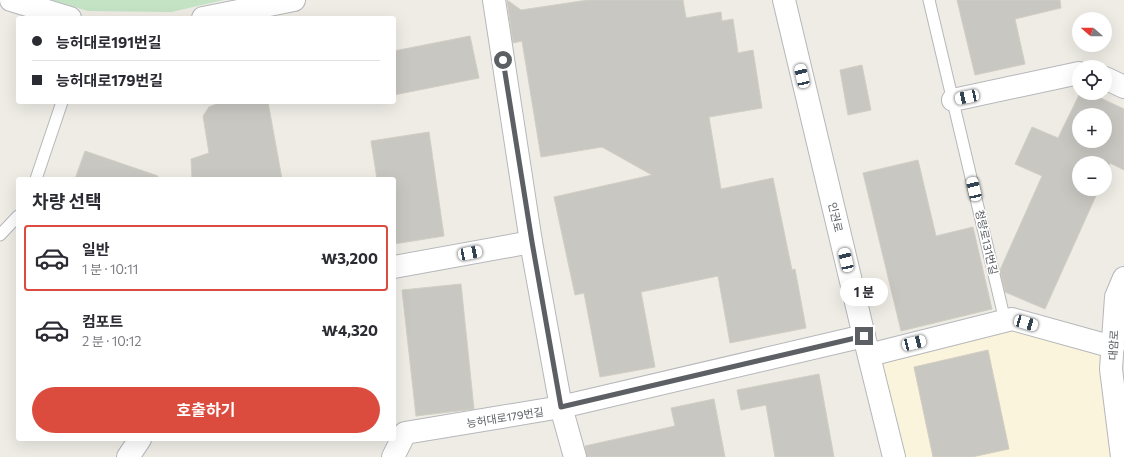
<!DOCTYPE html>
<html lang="ko">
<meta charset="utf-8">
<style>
body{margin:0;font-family:Commissioner,"Noto Sans KR",sans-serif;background:#f2f2f3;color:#2b2b33;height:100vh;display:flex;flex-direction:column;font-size:15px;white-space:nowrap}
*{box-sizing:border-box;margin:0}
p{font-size:13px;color:#7c7c81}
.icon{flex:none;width:22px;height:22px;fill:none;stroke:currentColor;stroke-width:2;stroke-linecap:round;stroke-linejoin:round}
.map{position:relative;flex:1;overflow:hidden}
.sheet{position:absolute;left:16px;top:177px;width:380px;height:264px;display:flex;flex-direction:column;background:#fff;border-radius:4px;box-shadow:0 4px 16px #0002}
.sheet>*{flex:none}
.top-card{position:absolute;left:16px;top:16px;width:380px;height:88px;border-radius:4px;box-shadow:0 4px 16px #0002;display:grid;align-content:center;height:88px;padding:0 16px;background:#fff}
.needle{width:26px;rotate:290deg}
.controls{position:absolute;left:1072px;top:12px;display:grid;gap:8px}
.controls a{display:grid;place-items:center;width:40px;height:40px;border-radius:50%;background:#fff;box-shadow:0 4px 16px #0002;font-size:20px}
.end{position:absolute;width:18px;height:18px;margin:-9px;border:5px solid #5c6064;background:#fff;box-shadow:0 0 0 2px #fff}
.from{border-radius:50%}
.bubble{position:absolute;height:28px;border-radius:14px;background:#fff;box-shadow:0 4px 16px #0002;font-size:13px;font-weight:700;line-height:28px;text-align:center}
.car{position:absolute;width:12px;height:24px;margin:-12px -6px;border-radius:5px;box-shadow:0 0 3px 1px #0007;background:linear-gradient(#fff 24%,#345 0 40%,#fff 0 76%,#345 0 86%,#fff 0)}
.top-card b{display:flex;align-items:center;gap:14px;height:38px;font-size:15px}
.top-card b+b{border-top:1px solid #e1e1e2}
.top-card i{width:10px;height:10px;background:#2b2b33}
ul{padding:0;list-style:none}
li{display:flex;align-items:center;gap:12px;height:66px;margin:0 8px 6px;padding:0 8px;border:2px solid transparent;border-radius:4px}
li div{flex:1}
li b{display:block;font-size:15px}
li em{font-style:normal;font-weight:700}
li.on{border-color:#db4c3e}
li>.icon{width:36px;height:36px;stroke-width:1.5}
h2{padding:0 16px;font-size:18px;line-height:48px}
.action{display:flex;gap:8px;margin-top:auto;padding:8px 16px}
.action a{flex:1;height:46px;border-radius:24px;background:#db4c3e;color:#fff;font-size:16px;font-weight:700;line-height:46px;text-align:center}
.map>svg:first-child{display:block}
.commercial{fill:#fbf4dc}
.green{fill:#c3e3c4}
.building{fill:#c9c7c2;stroke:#d2cec3;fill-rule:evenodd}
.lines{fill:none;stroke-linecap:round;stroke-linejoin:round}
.service-casing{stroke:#b5b7ba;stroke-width:13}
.minor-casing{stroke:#b5b7ba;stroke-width:24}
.tertiary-casing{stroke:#b5b7ba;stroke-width:24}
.service{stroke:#fff;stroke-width:11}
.minor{stroke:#fff;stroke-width:22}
.tertiary{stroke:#fff;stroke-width:22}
.route{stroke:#5c6064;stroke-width:5}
.labels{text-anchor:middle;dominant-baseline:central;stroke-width:3;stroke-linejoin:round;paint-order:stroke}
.street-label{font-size:11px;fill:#5c6064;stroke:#fff}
</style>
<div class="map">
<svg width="1124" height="457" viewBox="0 0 1124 457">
<rect width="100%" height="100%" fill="#eeece5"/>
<!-- commercial -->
<path class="commercial" d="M1012,323L1104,350L1117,457H900L876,359Z"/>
<!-- green -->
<path class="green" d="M51,0H224L171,12L88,11Z"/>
<!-- building -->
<g class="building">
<path d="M507,0L521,10L588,0H683L686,18L721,12L722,21L733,19L738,53L753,50L762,108L709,117L721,189L773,178L792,270L795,269L806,328L730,343L718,276L641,292L655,367L600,377L584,293L575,295L554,197L652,175L602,147L541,157L522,41L513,43Z"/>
<path d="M957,0H1060L1061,8L1015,19L1025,64L975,75Z"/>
<path d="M470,36L479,78L394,95V51Z"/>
<path d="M862,65L871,110L848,115L840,70Z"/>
<path d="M1080,93H1090L1124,109V170L1110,163L1105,175V163H1079V189H1099L1045,309L1005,292L1000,270L1042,176L1015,164L1032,127L1058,138ZM1079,115H1105V141H1079Z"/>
<path d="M221,102H268L282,179H192L191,159L209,153L203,116L209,107Z"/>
<path d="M429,132L444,236L394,244V179H377L371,141Z"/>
<path d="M85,151L158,176L157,179H75Z"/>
<path d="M918,160L936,236L973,227L992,309L901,331L863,173Z"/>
<path d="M461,284L474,409L416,416L402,290Z"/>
<path d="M988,350L1009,449L972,457H933L914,367Z"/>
<path d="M819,374L834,457H775L766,405L741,410L737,390Z"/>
<path d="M714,399L725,457H587L585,446L675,426L671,408Z"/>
</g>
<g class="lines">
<!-- service casing -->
<g class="service-casing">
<g id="service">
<path d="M929,0L1005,321"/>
<path d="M36,179L62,102"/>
<path d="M0,235L18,216"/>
</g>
</g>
<!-- minor casing -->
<g class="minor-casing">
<g id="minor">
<path d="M494,0L531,242L561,407L575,457"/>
<path d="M1105,78L1124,87"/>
<path d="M953,100L1079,73"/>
<path d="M394,267L531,242"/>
<path d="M869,355L1012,319L1113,347"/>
<path d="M128,457L140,439"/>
<path d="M393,457L405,433L561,407L864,336"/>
</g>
</g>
<!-- tertiary casing -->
<g class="tertiary-casing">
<g id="tertiary">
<path d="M11,0L70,18"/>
<path d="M784,0L864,336L894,457"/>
<path d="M203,18L294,0"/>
<path d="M1122,457L1111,369L1116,297L1124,278"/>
</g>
</g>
<!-- service -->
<use href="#service" class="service"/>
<!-- minor -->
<use href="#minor" class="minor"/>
<!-- tertiary -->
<use href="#tertiary" class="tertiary"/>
</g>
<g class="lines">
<!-- route -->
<path class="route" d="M503,60L532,242L561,407L864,336"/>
</g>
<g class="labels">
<!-- street labels -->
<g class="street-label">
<text transform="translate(836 217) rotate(77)">인권로</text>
<text transform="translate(987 242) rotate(77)">청량로131번길</text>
<text transform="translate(1113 345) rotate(-87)">대암로</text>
<text transform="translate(505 417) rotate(-9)">능허대로179번길</text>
</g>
</g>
</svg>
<div class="controls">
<a><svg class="needle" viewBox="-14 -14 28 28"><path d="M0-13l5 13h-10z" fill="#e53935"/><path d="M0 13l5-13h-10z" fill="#7c7c81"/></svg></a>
<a><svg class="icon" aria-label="locate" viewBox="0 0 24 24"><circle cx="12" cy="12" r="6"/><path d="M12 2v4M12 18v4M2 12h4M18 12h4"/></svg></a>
<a>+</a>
<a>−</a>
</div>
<i class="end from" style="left:503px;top:60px"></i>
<i class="end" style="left:864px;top:336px"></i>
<div class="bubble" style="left:840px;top:278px;width:48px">1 분</div>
<i class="car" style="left:802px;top:76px;rotate:347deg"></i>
<i class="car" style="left:967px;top:97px;rotate:258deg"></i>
<i class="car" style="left:974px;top:189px;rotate:347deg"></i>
<i class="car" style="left:470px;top:253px;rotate:79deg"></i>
<i class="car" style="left:846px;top:260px;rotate:347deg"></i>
<i class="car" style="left:1026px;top:323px;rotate:106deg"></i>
<i class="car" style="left:914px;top:343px;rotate:76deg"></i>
<div class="top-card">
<b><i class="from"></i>능허대로191번길</b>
<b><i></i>능허대로179번길</b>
</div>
<section class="sheet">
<h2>차량 선택</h2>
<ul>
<li class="on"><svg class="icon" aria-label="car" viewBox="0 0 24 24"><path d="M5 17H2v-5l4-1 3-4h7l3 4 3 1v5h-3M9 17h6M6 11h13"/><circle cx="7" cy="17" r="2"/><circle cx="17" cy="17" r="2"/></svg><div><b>일반</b><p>1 분 · 10:11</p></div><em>₩3,200</em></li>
<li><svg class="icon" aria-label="car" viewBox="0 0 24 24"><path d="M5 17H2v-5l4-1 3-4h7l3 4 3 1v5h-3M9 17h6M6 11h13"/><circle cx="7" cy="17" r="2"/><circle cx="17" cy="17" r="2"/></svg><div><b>컴포트</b><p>2 분 · 10:12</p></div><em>₩4,320</em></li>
</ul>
<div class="action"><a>호출하기</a></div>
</section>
</div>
